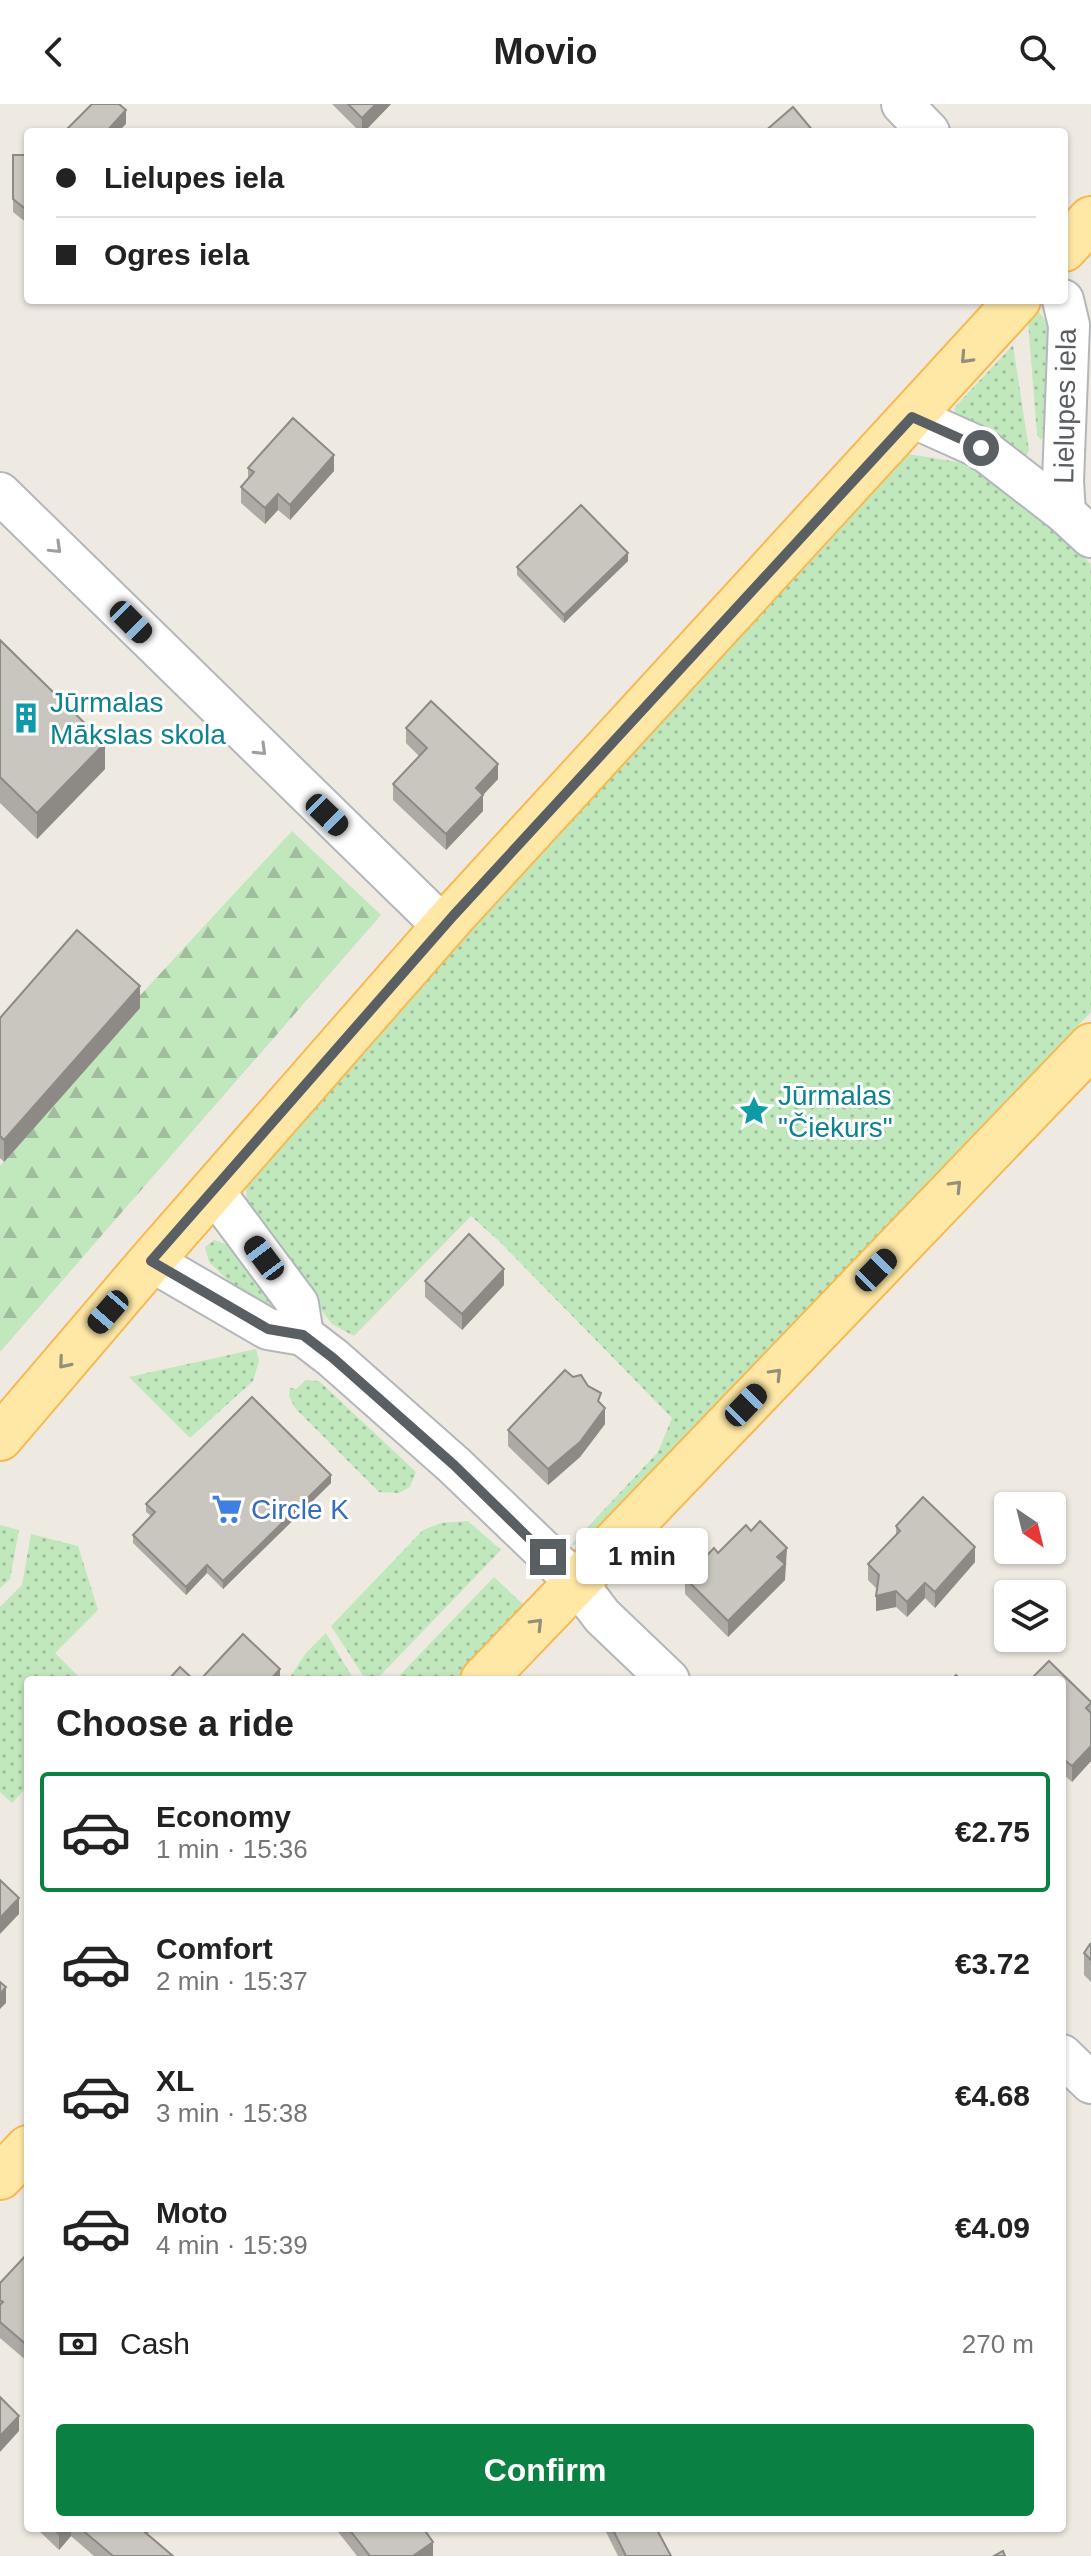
<!DOCTYPE html>
<meta charset="utf-8">
<style>
body{margin:0;font-family:Arial,sans-serif;background:#f2f2f2;color:#222;height:100vh;display:flex;flex-direction:column;font-size:30px;white-space:nowrap}
*{box-sizing:border-box;margin:0}
p{font-size:26px;color:#767676}
.icon{flex:none;width:44px;height:44px;fill:none;stroke:currentColor;stroke-width:2;stroke-linecap:round;stroke-linejoin:round}
.map{position:relative;flex:1;overflow:hidden}
.side{position:absolute;left:24px;top:1572px;width:1042px;height:856px;display:flex;flex-direction:column;background:#fff;border-radius:8px;box-shadow:0 2px 6px #0004}
.side>*{flex:none}
.guide{position:absolute;left:24px;top:24px;width:1044px;height:176px;border-radius:8px;box-shadow:0 2px 6px #0004;display:grid;align-content:center;height:176px;padding:0 32px;background:#fff}
.needle{width:52px;rotate:145deg}
.buttons{position:absolute;left:994px;top:1388px;display:grid;gap:16px}
.buttons a{display:grid;place-items:center;width:72px;height:72px;border-radius:8px;background:#fff;box-shadow:0 2px 6px #0004;font-size:40px}
.end{position:absolute;width:36px;height:36px;margin:-18px;border:10px solid #5a5f64;background:#fff;box-shadow:0 0 0 4px #fff}
.from{border-radius:50%}
.bubble{position:absolute;height:56px;border-radius:8px;background:#fff;box-shadow:0 2px 6px #0004;font-size:26px;font-weight:700;line-height:56px;text-align:center}
.car{position:absolute;width:24px;height:48px;margin:-24px -12px;border-radius:10px;box-shadow:0 0 6px 2px #0007;background:linear-gradient(#222 24%,#8ab4d8 0 40%,#222 0 76%,#8ab4d8 0 86%,#222 0)}
.guide b{display:flex;align-items:center;gap:28px;height:76px;font-size:30px}
.guide b+b{border-top:2px solid #e0e0e0}
.guide i{width:20px;height:20px;background:#222}
ul{padding:0;list-style:none}
li{display:flex;align-items:center;gap:24px;height:120px;margin:0 16px 12px;padding:0 16px;border:4px solid transparent;border-radius:8px}
li div{flex:1}
li b{display:block;font-size:30px}
li em{font-style:normal;font-weight:700}
li.current{border-color:#0b8043}
li>.icon{width:72px;height:72px;stroke-width:1.5}
h2{padding:0 32px;font-size:36px;line-height:96px}
.pay{display:flex;align-items:center;gap:20px;height:88px;padding:0 32px;font-size:30px}
.pay p{margin-inline-start:auto}
.primary-button{display:flex;gap:16px;margin-top:auto;padding:16px 32px}
.primary-button a{flex:1;height:92px;border-radius:8px;background:#0b8043;color:#fff;font-size:32px;font-weight:700;line-height:92px;text-align:center}
header{display:flex;justify-content:space-between;align-items:center;height:104px;padding:0 32px;background:#fff;font-size:36px;font-weight:700}
.map>svg:first-child{display:block}
.grass{fill:url(#grass-dots)}
.forest{fill:url(#forest-firs)}
.lines{fill:none;stroke-linecap:round;stroke-linejoin:round}
.minor-casing{stroke:#b3b6ba;stroke-width:44}
.major-casing{stroke:#f8b951;stroke-width:48}
.minor{stroke:#fff;stroke-width:40}
.major{stroke:#ffe8a6;stroke-width:44}
.wall{fill:#ada9a4}
.shaded-wall{fill:#8d8a86}
.building{fill:#c9c5bf;stroke:#8d8a86;stroke-width:2}
.oneway{stroke:#948f7b}
.oneway2{stroke:#9c9fa2}
.route{stroke:#5a5f64;stroke-width:10}
.labels{text-anchor:middle;dominant-baseline:central;stroke-width:6;stroke-linejoin:round;paint-order:stroke}
.street-label{font-size:28px;fill:#5a5f64;stroke:#fff}
.culture-label{font-size:28px;fill:#0d838f;stroke:#fff;text-anchor:start}
.shop-label{font-size:28px;fill:#366cbe;stroke:#fff;text-anchor:start}
</style>
<header><svg class="icon" aria-label="back" viewBox="0 0 24 24"><path d="M15 5l-7 7 7 7"/></svg>Movio<svg class="icon" aria-label="search" viewBox="0 0 24 24"><circle cx="10" cy="10" r="6"/><path d="M15 15l6 6"/></svg></header>
<div class="map">
<svg width="1091" height="2452" viewBox="0 0 1091 2452">
<defs>
<pattern id="grass-dots" width="8" height="8" patternUnits="userSpaceOnUse" patternTransform="scale(2)"><rect width="8" height="8" fill="#c1e7bd"/><path d="M2 2h.1M6 6h.1" fill="none" stroke="#a0be9d" stroke-width="1.8" stroke-linecap="round"/></pattern>
<pattern id="forest-firs" width="22" height="20" patternUnits="userSpaceOnUse" patternTransform="scale(2)"><rect width="22" height="20" fill="#c1e7bd"/><path d="M5 1l3.5 6h-7zM16 11l3.5 6h-7z" fill="#a0be9d"/></pattern>
</defs>
<rect width="100%" height="100%" fill="#eeeae2"/>
<!-- grass -->
<g class="grass">
<path d="M1039,208L1051,224L1046,330L1041,336L1037,331L1028,218Z"/>
<path d="M1013,241L1029,346L1024,357L954,314L955,303Z"/>
<path d="M902,349L970,360L1036,409L1091,460V908L690,1330L595,1437L571,1441L658,1348L672,1314L499,1137L471,1112L354,1232L332,1220L247,1107L246,1074Z"/>
<path d="M214,1136L234,1143L288,1204L270,1216L209,1158L205,1143Z"/>
<path d="M256,1245L259,1257L253,1277L190,1334L129,1273Z"/>
<path d="M306,1276L319,1277L416,1368L410,1383L399,1389L379,1388L295,1304L289,1292L290,1284L296,1285Z"/>
<path d="M468,1417L501,1446L376,1576H366L331,1522L423,1426L441,1419Z"/>
<path d="M0,1421L19,1426L10,1475L0,1484Z"/>
<path d="M31,1430L78,1442L98,1506L55,1549L82,1576H28V1682L12,1699L0,1688V1503L22,1481Z"/>
<path d="M494,1473L526,1503L455,1576H395Z"/>
<path d="M326,1529L354,1576H288L306,1549Z"/>
</g>
<!-- forest -->
<path class="forest" d="M292,727L381,811L0,1248V1062L140,904L134,898Z"/>
<g class="lines">
<!-- minor casing -->
<g class="minor-casing">
<g id="minor">
<path d="M902,0L929,28"/>
<path d="M1063,196L1069,221L1063,377L1065,409"/>
<path d="M912,313L981,344L1065,409L1091,433"/>
<path d="M0,389L444,823"/>
<path d="M213,1086L298,1200L303,1231"/>
<path d="M151,1157L268,1225L303,1231L333,1254L454,1361L577,1479L602,1512L669,1576"/>
<path d="M1062,1951L1091,1979"/>
</g>
</g>
<!-- major casing -->
<g class="major-casing">
<g id="major">
<path d="M1064,145L1091,115"/>
<path d="M0,1334L151,1157L453,812L1018,196"/>
<path d="M483,1576L1091,942"/>
<path d="M0,2073L28,2044"/>
</g>
</g>
<!-- minor -->
<use href="#minor" class="minor"/>
<!-- major -->
<use href="#major" class="major"/>
</g>
<!-- wall -->
<g class="wall">
<path d="M332,0H391L364,28H360Z"/>
<path d="M13,51H28V120L13,108Z"/>
<path d="M248,364L334,367L290,416L278,406L265,420L241,399V383L248,375Z"/>
<path d="M628,457L564,519L517,471V463Z"/>
<path d="M0,536L105,665L37,735L0,699Z"/>
<path d="M406,624L498,675L483,691V707L446,746L393,696V680L419,652L406,639Z"/>
<path d="M140,904L4,1058L0,1054V914Z"/>
<path d="M425,1177L504,1181L462,1226L425,1193Z"/>
<path d="M601,1300L605,1320L580,1353L548,1381L508,1342V1326Z"/>
<path d="M331,1379L223,1485L207,1469L186,1491L133,1439V1431L151,1412L146,1408V1400Z"/>
<path d="M896,1422L975,1458L935,1504L925,1494L907,1513L896,1503L876,1507L877,1485L868,1476V1460L896,1431Z"/>
<path d="M787,1459L785,1461V1476L728,1533L685,1490V1474Z"/>
<path d="M1062,1576L1091,1598V1657L1072,1678L1062,1669Z"/>
<path d="M1091,1841V1878L1084,1871V1849Z"/>
<path d="M28,2149V2258L0,2234V2179Z"/>
<path d="M36,2424H150V2426L147,2430L173,2452H94L71,2432L59,2446Z"/>
<path d="M335,2424H423L433,2452H357Z"/>
<path d="M604,2424H656L671,2452H618Z"/>
</g>
<!-- shaded-wall -->
<g class="shaded-wall">
<path d="M376,0H391L364,28H362V14Z"/>
<path d="M126,6V20L118,28H106Z"/>
<path d="M334,351V367L290,416V401Z"/>
<path d="M278,390V406L265,420V404Z"/>
<path d="M628,449V457L564,519V511Z"/>
<path d="M105,639V665L37,735V709Z"/>
<path d="M498,660V675L483,691V707L446,746V730L476,684Z"/>
<path d="M140,882V904L4,1058V1036Z"/>
<path d="M504,1165V1181L462,1226V1210Z"/>
<path d="M605,1304V1320L580,1353L548,1381V1365Z"/>
<path d="M331,1371V1379L223,1485V1477Z"/>
<path d="M975,1443V1458L935,1504V1488Z"/>
<path d="M787,1444L785,1476L728,1533V1517L777,1453Z"/>
<path d="M207,1461V1469L186,1491V1483Z"/>
<path d="M925,1479V1494L907,1513V1498Z"/>
<path d="M896,1487V1503L876,1507V1492Z"/>
<path d="M280,1565V1576H270Z"/>
<path d="M1091,1642V1657L1072,1678V1662Z"/>
<path d="M19,1794V1810L0,1830V1814Z"/>
<path d="M6,1883V1899L0,1905V1890Z"/>
<path d="M19,2312V2327L0,2348V2332Z"/>
<path d="M65,2424H71V2432L59,2446V2430Z"/>
<path d="M139,2424H150V2426L139,2439Z"/>
<path d="M433,2438V2452H413Z"/>
</g>
<!-- building -->
<g class="building">
<path d="M92,0H119L126,6L106,28H64Z"/>
<path d="M348,0H376L362,14Z"/>
<path d="M793,3L814,28H764Z"/>
<path d="M13,51H28V107L13,95Z"/>
<path d="M293,314L334,351L290,401L278,390L265,404L241,383L254,368L248,364Z"/>
<path d="M581,401L628,449L564,511L517,463Z"/>
<path d="M0,536L105,639L37,709L0,673Z"/>
<path d="M431,597L498,660L476,684L483,691L446,730L393,680L427,644L406,624Z"/>
<path d="M77,826L140,882L4,1036L0,1032V914Z"/>
<path d="M469,1130L504,1165L462,1210L425,1177Z"/>
<path d="M565,1266L573,1273L581,1271L588,1282L601,1289L598,1297L605,1304L580,1338L548,1365L508,1326Z"/>
<path d="M252,1293L331,1371L223,1477L207,1461L186,1483L133,1431L155,1408L146,1400Z"/>
<path d="M923,1393L975,1443L935,1488L925,1479L907,1498L896,1487L876,1492L879,1471L868,1460L900,1427L896,1422Z"/>
<path d="M760,1417L787,1444L777,1453L785,1460L728,1517L685,1474L714,1444L718,1449L746,1421L751,1427Z"/>
<path d="M243,1530L280,1565L270,1576H200Z"/>
<path d="M1049,1557L1091,1598V1599L1086,1604L1091,1609V1642L1072,1662L1062,1654V1576H1030Z"/>
<path d="M180,1563L194,1576H168Z"/>
<path d="M956,1571L962,1576H951Z"/>
<path d="M0,1776L19,1794L0,1814Z"/>
<path d="M1090,1840L1091,1841V1856L1084,1849Z"/>
<path d="M0,1878L6,1883L0,1890Z"/>
<path d="M28,2149V2242L0,2218V2201L3,2198L0,2196V2179Z"/>
<path d="M0,2293L19,2312L0,2332Z"/>
<path d="M53,2424H65L59,2430Z"/>
<path d="M80,2424H140L173,2452H113Z"/>
<path d="M348,2424H423L433,2438L413,2452H370Z"/>
<path d="M612,2424H656L671,2452H626Z"/>
<path d="M1003,2447L1005,2452H994Z"/>
</g>
<!-- one-way arrows -->
<defs><path id="oneway-chevron" d="M-2-3.5L2.5 0L-2 3.5" fill="none" stroke-width="1.6" stroke-linecap="round" stroke-linejoin="round" transform="scale(2)"/></defs>
<g class="oneway">
<use href="#oneway-chevron" transform="translate(966 254) rotate(133)"/>
<use href="#oneway-chevron" transform="translate(956 1082) rotate(-46)"/>
<use href="#oneway-chevron" transform="translate(64 1259) rotate(130)"/>
<use href="#oneway-chevron" transform="translate(776 1270) rotate(-46)"/>
<use href="#oneway-chevron" transform="translate(537 1520) rotate(-46)"/>
</g>
<g class="oneway2">
<use href="#oneway-chevron" transform="translate(56 444) rotate(44)"/>
<use href="#oneway-chevron" transform="translate(261 646) rotate(44)"/>
</g>
<g class="lines">
<!-- route -->
<path class="route" d="M548,1453L454,1361L333,1254L303,1231L268,1225L151,1157L453,812L912,313L981,344"/>
</g>
<!-- icons -->
<defs>
<g id="building-bare" transform="scale(2.4)"><path d="M-4-6H4V6H1V3H-1V6H-4ZM-2.5-4.3h1.7v1.8h-1.7ZM.8-4.3h1.7v1.8H.8ZM-2.5-1h1.7V.8h-1.7ZM.8-1h1.7V.8H.8Z" fill="#0f9aa8" stroke="#fff" stroke-width="2.5" paint-order="stroke"/></g>
<g id="sight-bare" transform="scale(2.4)"><path d="M0-6L1.8-2.2L6-1.7L2.9 1.2L3.7 5.4L0 3.3L-3.7 5.4L-2.9 1.2L-6-1.7L-1.8-2.2Z" fill="#0f9aa8" stroke="#fff" stroke-width="2.5" paint-order="stroke"/></g>
<g id="supermarket-bare" transform="scale(2.4)"><path d="M-6-5.5h2.5l.6 2H6L4.5 2H-2.5L-4.4-4H-6ZM-1.5 3.2a1.3 1.3 0 1 0 .1 0ZM3 3.2a1.3 1.3 0 1 0 .1 0Z" fill="#3f7fe0" stroke="#fff" stroke-width="2.5" paint-order="stroke"/></g>
</defs>
<g fill-rule="evenodd">
<use href="#building-bare" x="26" y="614"/>
<use href="#sight-bare" x="754" y="1007"/>
<use href="#supermarket-bare" x="227" y="1405"/>
</g>
<g class="labels">
<!-- street labels -->
<g class="street-label">
<text transform="translate(1065 302) rotate(-89)">Lielupes iela</text>
</g>
<!-- culture labels -->
<g class="culture-label">
<text x="50" y="598">Jūrmalas<tspan x="50" dy="32">Mākslas skola</tspan></text>
<text x="778" y="991">Jūrmalas<tspan x="778" dy="32">"Čiekurs"</tspan></text>
</g>
<!-- shop labels -->
<g class="shop-label">
<text x="251" y="1405">Circle K</text>
</g>
</g>
</svg>
<div class="buttons">
<a><svg class="needle" viewBox="-14 -14 28 28"><path d="M0-13l5 13h-10z" fill="#e53935"/><path d="M0 13l5-13h-10z" fill="#767676"/></svg></a>
<a><svg class="icon" aria-label="layers" viewBox="0 0 24 24"><path d="M12 4l9 5-9 5-9-5zM3 14l9 5 9-5"/></svg></a>
</div>
<i class="end from" style="left:981px;top:344px"></i>
<i class="end" style="left:548px;top:1453px"></i>
<div class="bubble" style="left:576px;top:1424px;width:132px">1 min</div>
<i class="car" style="left:131px;top:518px;rotate:135deg"></i>
<i class="car" style="left:327px;top:711px;rotate:134deg"></i>
<i class="car" style="left:264px;top:1154px;rotate:323deg"></i>
<i class="car" style="left:876px;top:1166px;rotate:44deg"></i>
<i class="car" style="left:108px;top:1208px;rotate:221deg"></i>
<i class="car" style="left:746px;top:1301px;rotate:44deg"></i>
<div class="guide">
<b><i class="from"></i>Lielupes iela</b>
<b><i></i>Ogres iela</b>
</div>
<section class="side">
<h2>Choose a ride</h2>
<ul>
<li class="current"><svg class="icon" aria-label="car" viewBox="0 0 24 24"><path d="M5 17H2v-5l4-1 3-4h7l3 4 3 1v5h-3M9 17h6M6 11h13"/><circle cx="7" cy="17" r="2"/><circle cx="17" cy="17" r="2"/></svg><div><b>Economy</b><p>1 min · 15:36</p></div><em>€2.75</em></li>
<li><svg class="icon" aria-label="car" viewBox="0 0 24 24"><path d="M5 17H2v-5l4-1 3-4h7l3 4 3 1v5h-3M9 17h6M6 11h13"/><circle cx="7" cy="17" r="2"/><circle cx="17" cy="17" r="2"/></svg><div><b>Comfort</b><p>2 min · 15:37</p></div><em>€3.72</em></li>
<li><svg class="icon" aria-label="car" viewBox="0 0 24 24"><path d="M5 17H2v-5l4-1 3-4h7l3 4 3 1v5h-3M9 17h6M6 11h13"/><circle cx="7" cy="17" r="2"/><circle cx="17" cy="17" r="2"/></svg><div><b>XL</b><p>3 min · 15:38</p></div><em>€4.68</em></li>
<li><svg class="icon" aria-label="car" viewBox="0 0 24 24"><path d="M5 17H2v-5l4-1 3-4h7l3 4 3 1v5h-3M9 17h6M6 11h13"/><circle cx="7" cy="17" r="2"/><circle cx="17" cy="17" r="2"/></svg><div><b>Moto</b><p>4 min · 15:39</p></div><em>€4.09</em></li>
</ul>
<div class="pay"><svg class="icon" aria-label="cash" viewBox="0 0 24 24"><path d="M3 7h18v10H3z"/><circle cx="12" cy="12" r="2"/></svg>Cash<p>270 m</p></div>
<div class="primary-button"><a>Confirm</a></div>
</section>
</div>
